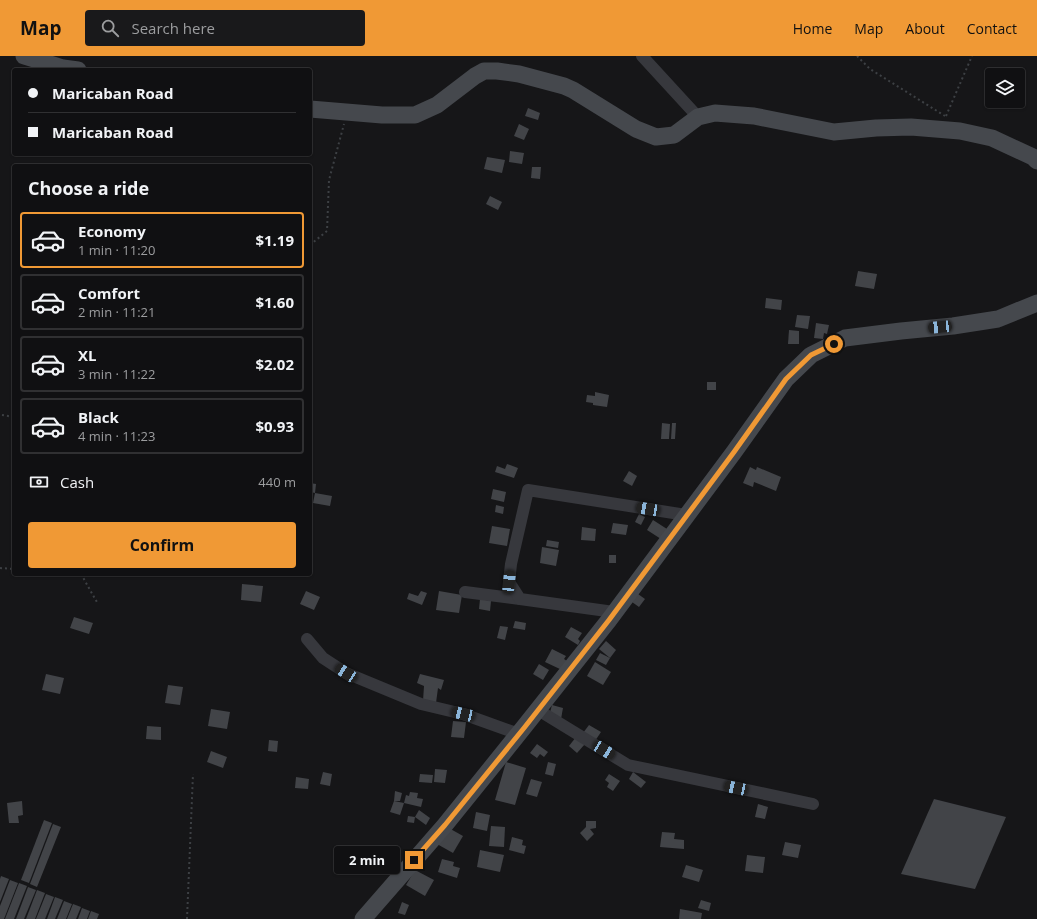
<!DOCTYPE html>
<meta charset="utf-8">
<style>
body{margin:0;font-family:"Open Sans",sans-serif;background:#19191b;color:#f1f3f6;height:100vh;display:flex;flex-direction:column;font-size:15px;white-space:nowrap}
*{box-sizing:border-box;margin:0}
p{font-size:13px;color:#9c9d9f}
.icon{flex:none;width:22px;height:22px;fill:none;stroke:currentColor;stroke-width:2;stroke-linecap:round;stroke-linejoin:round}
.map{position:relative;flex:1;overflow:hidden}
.panel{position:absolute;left:12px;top:108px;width:300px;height:412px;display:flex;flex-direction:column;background:#101012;border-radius:4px;box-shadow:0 1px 3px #0004,0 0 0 1px #303032}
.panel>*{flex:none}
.hud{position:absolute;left:12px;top:12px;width:300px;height:88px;border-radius:4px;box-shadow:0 1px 3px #0004,0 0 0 1px #303032;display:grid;align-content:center;height:88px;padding:0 16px;background:#101012}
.tools{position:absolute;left:985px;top:12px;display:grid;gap:8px}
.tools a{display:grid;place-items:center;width:40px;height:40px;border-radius:4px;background:#101012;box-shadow:0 1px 3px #0004,0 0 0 1px #303032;font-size:20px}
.end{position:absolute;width:18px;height:18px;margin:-9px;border:5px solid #f09935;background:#111;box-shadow:0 0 0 2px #111}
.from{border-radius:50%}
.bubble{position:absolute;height:28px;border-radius:4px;background:#101012;box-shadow:0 1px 3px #0004,0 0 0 1px #303032;font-size:13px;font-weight:700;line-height:28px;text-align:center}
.car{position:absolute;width:12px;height:24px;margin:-12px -6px;border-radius:5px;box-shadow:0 0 3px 1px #0007;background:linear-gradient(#222 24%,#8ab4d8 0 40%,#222 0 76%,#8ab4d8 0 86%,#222 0)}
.hud b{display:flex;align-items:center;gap:14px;height:38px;font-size:15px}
.hud b+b{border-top:1px solid #303032}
.hud i{width:10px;height:10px;background:#f1f3f6}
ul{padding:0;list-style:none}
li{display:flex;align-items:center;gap:12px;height:56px;margin:0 8px 6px;padding:0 8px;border:2px solid #303032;border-radius:4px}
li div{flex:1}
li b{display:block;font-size:15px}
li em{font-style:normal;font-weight:700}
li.active{border-color:#f09935}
li>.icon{width:36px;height:36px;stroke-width:1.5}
h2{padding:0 16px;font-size:18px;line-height:48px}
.pay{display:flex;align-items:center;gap:10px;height:44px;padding:0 16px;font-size:15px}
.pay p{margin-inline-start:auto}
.action{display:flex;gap:8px;margin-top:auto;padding:8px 16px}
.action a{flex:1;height:46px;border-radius:4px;background:#f09935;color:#111;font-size:16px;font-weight:700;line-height:46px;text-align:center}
header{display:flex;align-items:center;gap:24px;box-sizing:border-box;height:56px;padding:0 20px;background:#f09935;color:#111}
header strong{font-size:19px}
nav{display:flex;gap:22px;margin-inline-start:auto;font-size:14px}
.search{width:280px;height:36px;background:#19191b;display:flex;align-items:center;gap:10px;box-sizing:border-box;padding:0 14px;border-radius:4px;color:#9c9d9f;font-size:15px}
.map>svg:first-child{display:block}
.building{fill:#424448}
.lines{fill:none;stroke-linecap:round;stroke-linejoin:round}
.path{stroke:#3d4044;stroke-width:2;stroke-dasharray:2 3;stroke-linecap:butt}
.street{stroke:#37383d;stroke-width:12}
.secondary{stroke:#45484d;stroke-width:17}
.route{stroke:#f09935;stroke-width:5}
</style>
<header>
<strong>Map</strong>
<div class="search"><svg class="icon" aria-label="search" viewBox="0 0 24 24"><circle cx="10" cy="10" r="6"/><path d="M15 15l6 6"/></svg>Search here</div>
<nav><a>Home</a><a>Map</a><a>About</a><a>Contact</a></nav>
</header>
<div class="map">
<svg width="1037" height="863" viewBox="0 0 1037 863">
<rect width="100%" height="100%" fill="#161618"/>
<!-- building -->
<g class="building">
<path d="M528,52L540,57L538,64L525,60Z"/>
<path d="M519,68L529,73L524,84L514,80Z"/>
<path d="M510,95L524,97L522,108L509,106Z"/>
<path d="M487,101L505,104L502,117L484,113Z"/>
<path d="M532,111H541L540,123L531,122Z"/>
<path d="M490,140L502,146L498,154L486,148Z"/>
<path d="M858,215L877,218L874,233L855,230Z"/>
<path d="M766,242L782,244L781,254L765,252Z"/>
<path d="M797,259L810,260L808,273L795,271Z"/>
<path d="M816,267L829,269L827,278L824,277L823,283L814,282Z"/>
<path d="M789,274L799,275V288H788Z"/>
<rect x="707" y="326" width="9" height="8"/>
<path d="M595,336L609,339L607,351L593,349V347L586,346L587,339L595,340Z"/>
<path d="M662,367L670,368L669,383H661Z"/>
<path d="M672,367H676L675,383H671Z"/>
<path d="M507,408L518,412L514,422L495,416L497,410L505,413Z"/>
<path d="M750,411L756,414L757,411L781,421L776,435L754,426L753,431L743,427Z"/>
<path d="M629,415L637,420L632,430L623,425Z"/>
<path d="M310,427L316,428L315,437L332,440L330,450L313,447L315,437L310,436Z"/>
<path d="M493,433L506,436L504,446L491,443Z"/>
<path d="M496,449L504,451L503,458L495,456Z"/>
<path d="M639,458L645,461L641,469L635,466Z"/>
<path d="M653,464L667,473L661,483L647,474Z"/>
<path d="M613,467L628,469L626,479L611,477Z"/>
<path d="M492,470L510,473L507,490L489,487Z"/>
<path d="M582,471L596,473L595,485L581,484Z"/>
<path d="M547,484L559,486L558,492L546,490Z"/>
<path d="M542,491L559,494L556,510L540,507Z"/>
<rect x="609" y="499" width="7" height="8"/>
<path d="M242,528L263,530L261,546L241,544Z"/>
<path d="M306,535L320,541L314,554L300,548Z"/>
<path d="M421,535L427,537L422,549L407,543L409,537L418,540Z"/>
<path d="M439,535L462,539L459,557L436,554Z"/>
<path d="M638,538L645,543L639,551L632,546Z"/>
<path d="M480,543L491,545L490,555L479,553Z"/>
<path d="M74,561L93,567L89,578L70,572Z"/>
<path d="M515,565L526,567L525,574L513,572Z"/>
<path d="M500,570L508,571L505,584L497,582Z"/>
<path d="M571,571L582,577L578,583L580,585L578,589L565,581Z"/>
<path d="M606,585L616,594L610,602L599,593Z"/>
<path d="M552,593L566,600L564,603L567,605L562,614L545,606Z"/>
<path d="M600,597L610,602L606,609L596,604Z"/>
<path d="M595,606L611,616L603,629L587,620Z"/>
<path d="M539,608L549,614L543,624L533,618Z"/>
<path d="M46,618L64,622L60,638L42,634Z"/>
<path d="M420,618L444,624L441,634L438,632L436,647L423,645L424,630L417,627Z"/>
<path d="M168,629L183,631L180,649L165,647Z"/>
<path d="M552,649L563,652L561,663L549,660Z"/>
<path d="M211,653L230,656L227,673L208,670Z"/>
<path d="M453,665L466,666L464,682L451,681Z"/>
<path d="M589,669L601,676L595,685L583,677Z"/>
<path d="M147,670L161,671V684L146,683Z"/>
<path d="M576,681L585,688L577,697L569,690Z"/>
<path d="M269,684L278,685L277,696L268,695Z"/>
<path d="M537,688L548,696L544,701L540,698L537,702L530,697Z"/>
<path d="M211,695L227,701L223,712L207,706Z"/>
<path d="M506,706L526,712L515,749L495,744Z"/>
<path d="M548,706L556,708L553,720L545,718Z"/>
<path d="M435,713L447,714L445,727L434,726Z"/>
<path d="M323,716L332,718L330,730L320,728Z"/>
<path d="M633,716L646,726L641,732L629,723Z"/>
<path d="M420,718L433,719L432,727L419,726Z"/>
<path d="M609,718L620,725L613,735L607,731L609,727L605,724Z"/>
<path d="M296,721L309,723L308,733L295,732Z"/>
<path d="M531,723L542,726L537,741L526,738Z"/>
<path d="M395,735L402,737L400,745H394L404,747L400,759L390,756L394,745Z"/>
<path d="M410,736L418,737L417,742L423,743L421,751L404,747L406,739L409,740Z"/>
<path d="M934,743L1006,761L975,833L901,818Z"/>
<path d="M22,745L23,759L18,760L19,767H9L7,747Z"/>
<path d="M758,748L768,751L765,763L755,761Z"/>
<path d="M419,754L430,762L426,769L415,761Z"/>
<path d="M476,756L490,759L487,775L473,772Z"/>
<path d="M408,760L415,761L414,767L407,766Z"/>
<path d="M44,764L52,767L29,827L21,824Z"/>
<path d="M586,765H596V772L590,773L594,778L587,785L580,777L586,771Z"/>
<path d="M53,768L61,771L37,831L30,828Z"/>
<path d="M491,770L505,771L504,791L489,790Z"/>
<path d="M447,771L463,780L453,797L437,788Z"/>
<path d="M662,776L675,777L674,783L684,784V793L660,791Z"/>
<path d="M512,781L523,784L522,789L526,790L524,798L509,794Z"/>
<path d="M785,786L801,789L798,802L782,799Z"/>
<path d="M480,794L504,799L500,816L477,811Z"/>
<path d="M747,799L765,801L763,817L745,815Z"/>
<path d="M442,803L454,806L453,810L460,812L457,822L438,816Z"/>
<path d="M686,809L703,814L699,826L682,821Z"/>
<path d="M415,814L434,824L425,840L406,829Z"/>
<path d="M1,820L9,823L0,846V823Z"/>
<path d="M10,824L18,827L4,863H0V850Z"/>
<path d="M19,827L27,830L14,863H5Z"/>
<path d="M28,831L36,834L24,863H16Z"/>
<path d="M37,834L45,837L35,863H26Z"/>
<path d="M46,838L54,841L45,863H36Z"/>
<path d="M55,841L63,844L55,863H47Z"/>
<path d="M701,844L711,847L709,855L698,852Z"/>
<path d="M64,845L72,848L66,863H57Z"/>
<path d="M402,846L409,849L405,859L398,857Z"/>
<path d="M73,848L81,851L76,863H67Z"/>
<path d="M82,852L90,855L87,863H78Z"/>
<path d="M680,853L702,857L701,863H679Z"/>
<path d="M91,855L99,858L97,863H88Z"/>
</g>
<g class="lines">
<!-- path -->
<g class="path">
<path d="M857,0L870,13L945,60"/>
<path d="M946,60L972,0"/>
<path d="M310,189L327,175L329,124L344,68"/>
<path d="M2,359L14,361"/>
<path d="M0,512L14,513"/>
<path d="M81,518L98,548"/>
<path d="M187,863L193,718"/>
</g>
<!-- street -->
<g class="street">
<path d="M642,0L698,61"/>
<path d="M465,536L520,543"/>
<path d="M614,556L520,543L509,526L511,508L528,434L686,459"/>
<path d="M307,583L323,602L346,617L421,648L463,658L519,678"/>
<path d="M538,654L628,709L813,748"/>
</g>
<!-- secondary -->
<g class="secondary">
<path d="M24,0L63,12L78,14"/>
<path d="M310,53L382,59H415L437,49L475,20L484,15H497L519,18L564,30L573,34L636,73L656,81L674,79L698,61L715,57L754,60L834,76L876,72L911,71L960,75L992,82L1033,101L1037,105"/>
<path d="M363,863L445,769L524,671L609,564L734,396L786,323L811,299L845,282L901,275L953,270L998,263L1037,247"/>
</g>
</g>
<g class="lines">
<!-- route -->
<path class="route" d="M414,804L445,769L524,672L609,564L734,396L786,323L811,299L834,288"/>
</g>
</svg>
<div class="tools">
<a><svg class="icon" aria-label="layers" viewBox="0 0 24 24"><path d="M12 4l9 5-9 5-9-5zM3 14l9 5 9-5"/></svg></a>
</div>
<i class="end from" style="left:834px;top:288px"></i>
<i class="end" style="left:414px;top:804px"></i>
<div class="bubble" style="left:334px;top:790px;width:66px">2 min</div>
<i class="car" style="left:940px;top:271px;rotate:265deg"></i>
<i class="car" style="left:648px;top:453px;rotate:280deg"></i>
<i class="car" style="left:509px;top:526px;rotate:6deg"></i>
<i class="car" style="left:346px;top:617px;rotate:303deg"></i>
<i class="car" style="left:463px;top:658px;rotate:283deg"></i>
<i class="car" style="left:604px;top:694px;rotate:122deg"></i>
<i class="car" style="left:736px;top:732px;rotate:282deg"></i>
<div class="hud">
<b><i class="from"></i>Maricaban Road</b>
<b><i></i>Maricaban Road</b>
</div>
<section class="panel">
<h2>Choose a ride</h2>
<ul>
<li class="active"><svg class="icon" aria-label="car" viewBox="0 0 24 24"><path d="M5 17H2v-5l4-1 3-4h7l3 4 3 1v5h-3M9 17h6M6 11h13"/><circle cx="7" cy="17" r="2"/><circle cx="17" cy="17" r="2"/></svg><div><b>Economy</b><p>1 min · 11:20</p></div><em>$1.19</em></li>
<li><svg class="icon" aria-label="car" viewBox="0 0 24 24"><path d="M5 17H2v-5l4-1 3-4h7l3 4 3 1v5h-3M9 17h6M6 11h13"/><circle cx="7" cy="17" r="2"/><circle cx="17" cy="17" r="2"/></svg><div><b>Comfort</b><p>2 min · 11:21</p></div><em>$1.60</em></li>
<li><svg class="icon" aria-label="car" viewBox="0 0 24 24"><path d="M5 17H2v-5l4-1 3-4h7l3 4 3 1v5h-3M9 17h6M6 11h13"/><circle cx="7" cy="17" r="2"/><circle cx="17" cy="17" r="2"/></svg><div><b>XL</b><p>3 min · 11:22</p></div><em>$2.02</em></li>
<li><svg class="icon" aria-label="car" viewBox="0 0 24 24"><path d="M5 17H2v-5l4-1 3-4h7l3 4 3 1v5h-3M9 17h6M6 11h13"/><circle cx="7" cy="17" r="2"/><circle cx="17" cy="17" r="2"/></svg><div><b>Black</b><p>4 min · 11:23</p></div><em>$0.93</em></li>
</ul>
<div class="pay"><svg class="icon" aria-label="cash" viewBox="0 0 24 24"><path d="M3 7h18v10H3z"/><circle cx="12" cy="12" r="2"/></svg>Cash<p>440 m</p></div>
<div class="action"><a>Confirm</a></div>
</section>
</div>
